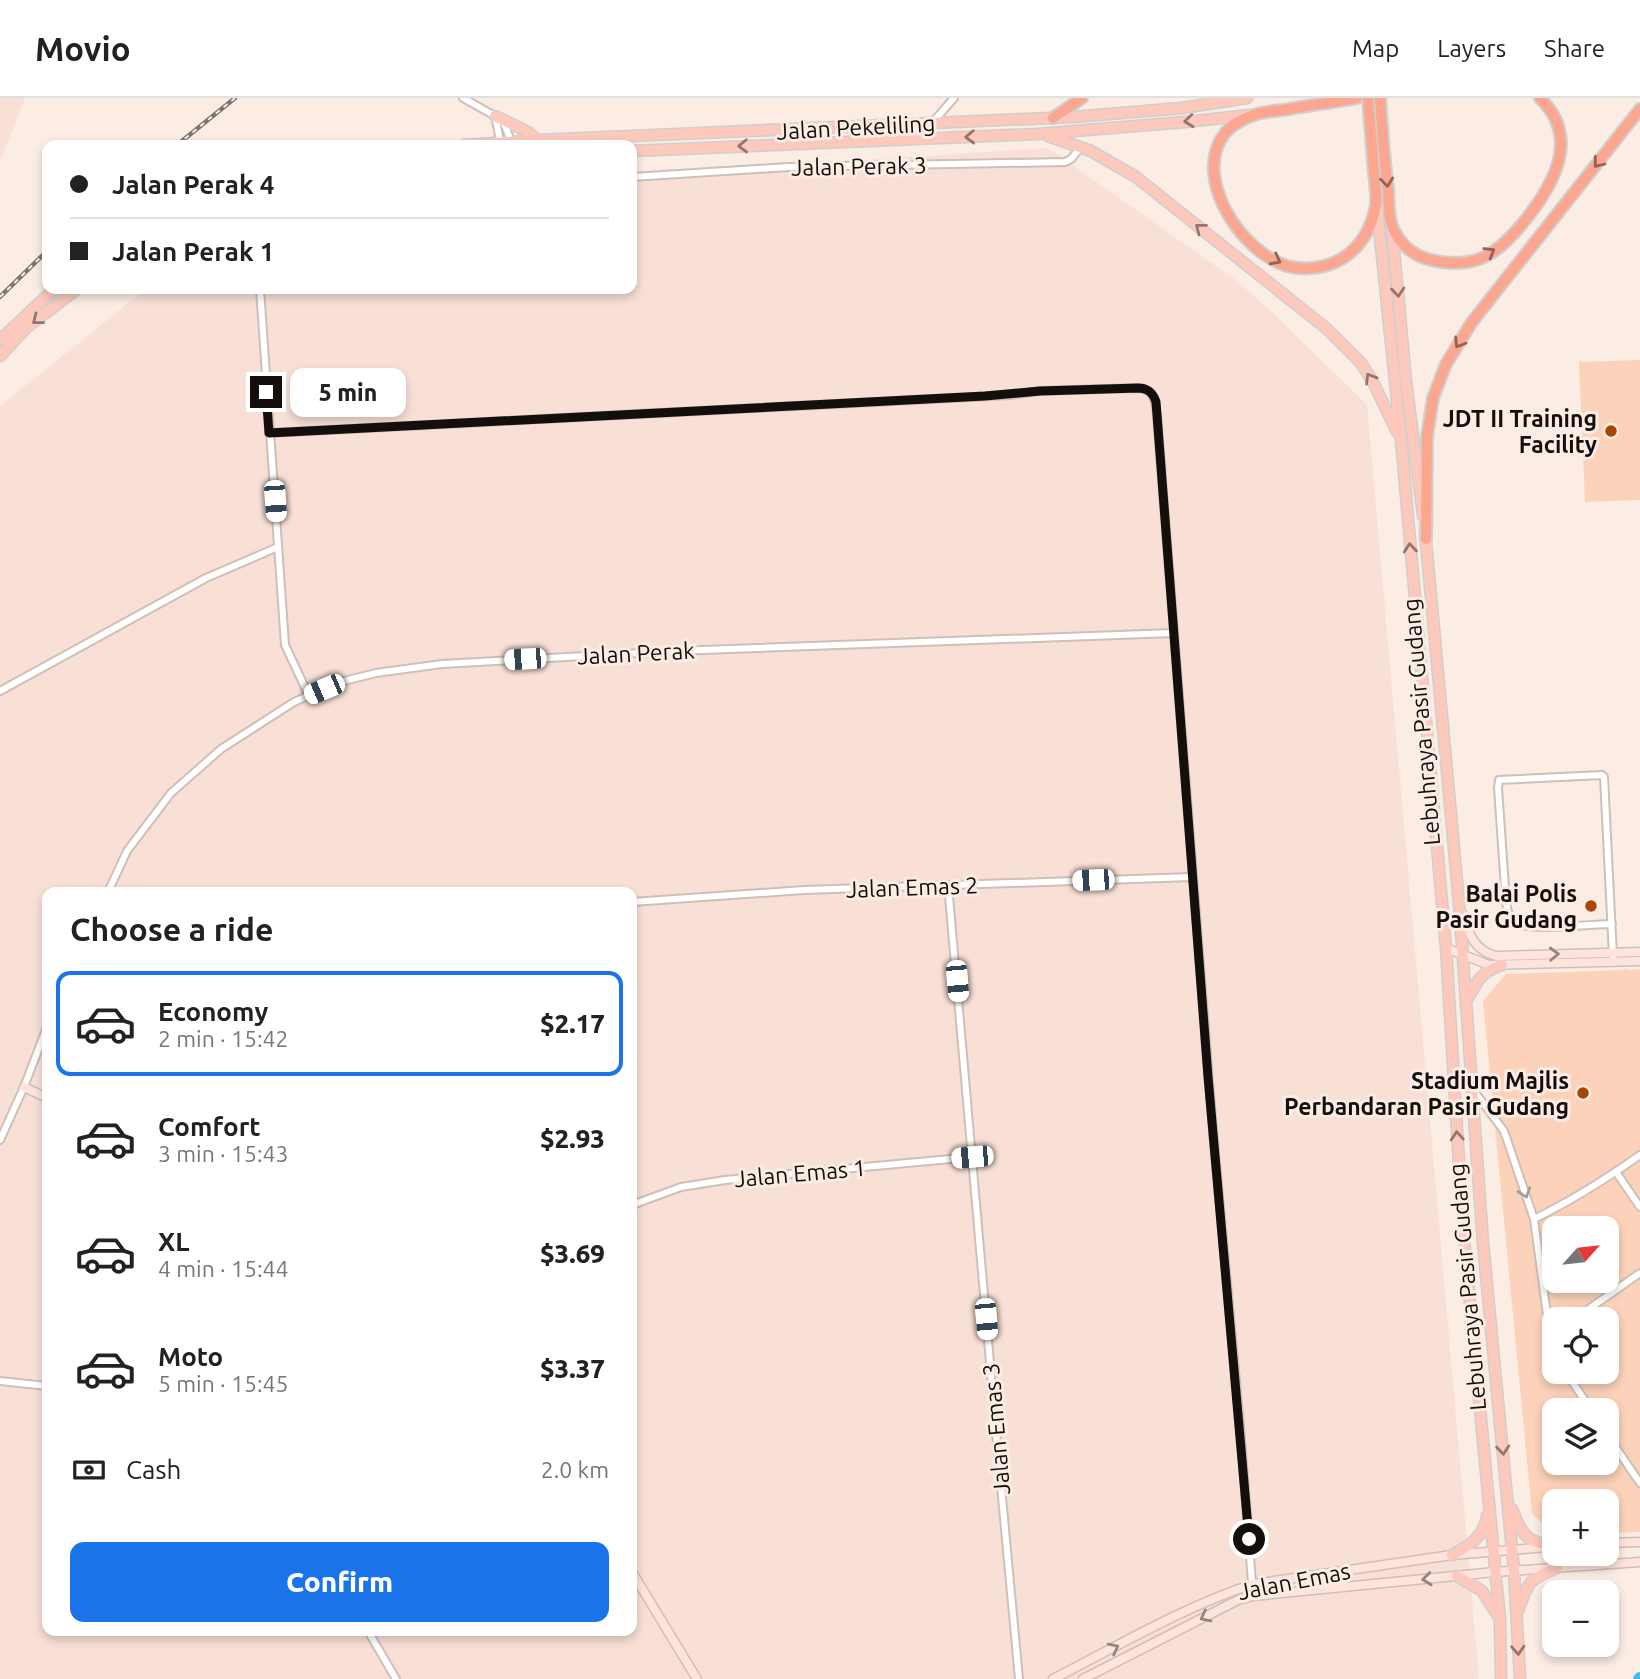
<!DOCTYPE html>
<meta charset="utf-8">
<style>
body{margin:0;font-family:Ubuntu,sans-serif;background:#f2f2f2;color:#222;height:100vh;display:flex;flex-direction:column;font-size:26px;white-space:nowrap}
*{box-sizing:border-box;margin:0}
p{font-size:23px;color:#767676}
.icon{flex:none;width:38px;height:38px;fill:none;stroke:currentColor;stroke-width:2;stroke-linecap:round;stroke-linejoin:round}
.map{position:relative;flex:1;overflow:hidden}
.sheet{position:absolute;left:42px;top:789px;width:595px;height:749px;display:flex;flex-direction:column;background:#fff;border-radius:14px;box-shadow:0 4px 10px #0003}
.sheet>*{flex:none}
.guide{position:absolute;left:42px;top:42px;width:595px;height:154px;border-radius:14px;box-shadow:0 4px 10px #0003;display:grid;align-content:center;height:154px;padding:0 28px;background:#fff}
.needle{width:46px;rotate:63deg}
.tools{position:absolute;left:1542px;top:1118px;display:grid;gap:14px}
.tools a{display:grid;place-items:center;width:77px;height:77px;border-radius:14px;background:#fff;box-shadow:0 4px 10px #0003;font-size:35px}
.end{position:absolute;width:32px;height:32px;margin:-16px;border:9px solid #140f0d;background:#fff;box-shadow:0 0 0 4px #fff}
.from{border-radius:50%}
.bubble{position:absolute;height:49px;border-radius:14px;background:#fff;box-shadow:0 4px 10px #0003;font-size:23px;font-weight:800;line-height:49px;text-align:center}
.car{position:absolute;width:21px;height:42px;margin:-21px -10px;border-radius:9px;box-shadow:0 0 5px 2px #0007;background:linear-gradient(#fff 24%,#345 0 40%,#fff 0 76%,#345 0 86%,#fff 0)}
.guide b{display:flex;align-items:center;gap:24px;height:66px;font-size:26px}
.guide b+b{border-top:2px solid #e0e0e0}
.guide i{width:18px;height:18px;background:#222}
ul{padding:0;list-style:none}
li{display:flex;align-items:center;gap:21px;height:105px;margin:0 14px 10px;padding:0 14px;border:4px solid transparent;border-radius:14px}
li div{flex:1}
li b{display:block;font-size:26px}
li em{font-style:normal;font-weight:800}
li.current{border-color:#1a73e8}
li>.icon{width:63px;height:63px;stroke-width:1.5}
h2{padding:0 28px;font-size:32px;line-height:84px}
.pay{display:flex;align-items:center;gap:18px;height:77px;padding:0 28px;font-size:26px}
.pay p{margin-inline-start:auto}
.primary-button{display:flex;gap:14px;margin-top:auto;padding:14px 28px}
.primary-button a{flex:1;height:80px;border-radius:14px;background:#1a73e8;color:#fff;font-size:28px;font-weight:800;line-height:80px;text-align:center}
header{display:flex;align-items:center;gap:42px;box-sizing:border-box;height:98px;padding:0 35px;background:#fff;border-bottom:2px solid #e0e0e0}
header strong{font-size:33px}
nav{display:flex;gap:38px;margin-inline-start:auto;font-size:24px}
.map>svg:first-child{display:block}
.industrial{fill:#f8e0d6;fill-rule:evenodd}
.green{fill:#fcd2ba;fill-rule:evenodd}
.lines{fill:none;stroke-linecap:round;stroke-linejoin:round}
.river{stroke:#43bbf0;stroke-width:12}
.street-casing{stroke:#cec0b8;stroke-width:10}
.secondary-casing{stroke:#cec0b8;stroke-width:11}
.primary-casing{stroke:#d0cfcf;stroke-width:13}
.highway-casing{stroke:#d0cfcf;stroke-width:14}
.street{stroke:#fff;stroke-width:6}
.secondary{stroke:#fee4dd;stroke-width:8}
.primary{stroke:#fdc9bc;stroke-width:10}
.highway{stroke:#fca58f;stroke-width:10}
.rail-casing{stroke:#7d736f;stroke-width:4.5}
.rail{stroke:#fbece4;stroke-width:2;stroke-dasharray:5;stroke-linecap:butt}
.oneway{stroke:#94756d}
.oneway2{stroke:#946254}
.oneway3{stroke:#95847f}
.oneway4{stroke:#a19f9e}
.route{stroke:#140f0d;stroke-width:9}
.poi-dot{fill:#a84605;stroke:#fbece4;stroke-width:2.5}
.labels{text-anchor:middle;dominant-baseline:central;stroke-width:6;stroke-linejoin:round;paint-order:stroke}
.street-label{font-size:23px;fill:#140f0d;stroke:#fbece4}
.poi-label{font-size:23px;font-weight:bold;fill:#140f0d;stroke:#fbece4;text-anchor:end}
</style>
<header>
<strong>Movio</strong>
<nav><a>Map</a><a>Layers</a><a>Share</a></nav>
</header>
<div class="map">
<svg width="1640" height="1581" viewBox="0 0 1640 1581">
<rect width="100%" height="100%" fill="#fbece4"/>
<!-- industrial -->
<g class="industrial">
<path d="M0,0H25L0,63Z"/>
<path d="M1048,50L1237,183L1278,220L1367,307L1479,1581H0V308L146,191H632V77ZM47,794H632V1533H47Z"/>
</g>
<!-- green -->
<g class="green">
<path d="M1640,262V402L1585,404L1579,264Z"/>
<path d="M1627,870L1628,872L1640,871V1434L1607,1435L1606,1404H1554V1437L1532,1415L1483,903L1506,876L1623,872ZM1554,1130H1606V1183H1554ZM1554,1222H1606V1274H1554ZM1554,1312H1606V1365H1554Z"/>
</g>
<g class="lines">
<!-- river -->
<path class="river" d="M1639,1581L1640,1580"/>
<!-- street casing -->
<g class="street-casing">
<g id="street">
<path d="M463,0L495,18L504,25L512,46"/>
<path d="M495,18L501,47"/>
<path d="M932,25L954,0"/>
<path d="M632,79L789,69L1065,64L1071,61L1081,49"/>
<path d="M260,191L285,547L309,598"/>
<path d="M269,335L1010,297L1040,293L1138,290C1155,291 1155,303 1157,317L1213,1033L1240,1327L1253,1498"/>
<path d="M0,593L206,480L278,449"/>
<path d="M948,787L998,1356L1019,1581"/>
<path d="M108,794L127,753L171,695L221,651L294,604L340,584L376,575L442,566L675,553L1173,535"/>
<path d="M632,804L804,792L1192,779"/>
<path d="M1612,826C1593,826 1527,834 1514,824C1508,819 1507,811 1506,804L1498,690L1499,682L1602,677L1604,679L1613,858"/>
<path d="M1474,993L1504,1033L1534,1121L1551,1246L1554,1255"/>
<path d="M0,1042L24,989L47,929"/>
<path d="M1616,1074L1640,1109"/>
<path d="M632,1107L681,1089L725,1082L972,1059"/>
<path d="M1534,1121C1571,1103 1606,1081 1640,1057"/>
<path d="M1573,1222L1640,1175"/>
<path d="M1566,1274L1591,1312"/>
<path d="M0,1283L47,1288"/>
<path d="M1606,1335L1640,1385"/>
<path d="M368,1533L396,1581"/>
</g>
</g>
<!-- secondary casing -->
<g class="secondary-casing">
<g id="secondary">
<path d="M1462,815C1469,835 1473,852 1496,858L1640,854"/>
<path d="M1446,850L1489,867L1640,863"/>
<path d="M24,989L47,1000"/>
<path d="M1606,1445L1640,1444"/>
<path d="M632,1474L697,1581"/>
<path d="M1053,1581C1118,1548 1183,1509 1253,1486L1452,1457L1547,1449"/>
<path d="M1083,1581L1238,1502L1253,1498L1495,1474L1640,1464"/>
</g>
</g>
<!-- primary casing -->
<g class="primary-casing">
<g id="primary">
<path d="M495,18L528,34L538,42"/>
<path d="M1048,38L1091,53L1136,79L1327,231L1361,265L1372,282L1397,334"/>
<path d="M464,47L538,42L1073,19L1182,10L1247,0"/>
<path d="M632,53L1038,36L1185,24L1250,17"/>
<path d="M1377,110L1401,341L1446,850L1463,1131L1500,1522L1501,1581"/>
<path d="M1392,130L1406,283L1423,418"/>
<path d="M0,242L54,191"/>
<path d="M0,258L26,230L77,191"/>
<path d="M1425,433L1459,805L1483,1145L1514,1473L1520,1581"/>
<path d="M1467,902C1478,882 1480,875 1502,867"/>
<path d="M1512,1411C1521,1436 1527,1445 1554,1448"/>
<path d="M1452,1457C1469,1448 1484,1439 1487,1418"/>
<path d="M1457,1478L1482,1493L1498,1518"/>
<path d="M1518,1513C1529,1484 1527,1482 1557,1470"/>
</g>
</g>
<!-- highway casing -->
<g class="highway-casing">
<g id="highway">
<path d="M1357,0C1335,4 1312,7 1289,11C1279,13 1267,13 1257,16C1247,19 1232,26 1225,35C1191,79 1241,154 1287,168C1306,173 1327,170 1343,160C1362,148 1372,128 1376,107C1377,97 1375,85 1374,75C1372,50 1370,25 1368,0"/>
<path d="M1380,0C1382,30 1384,61 1388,91C1389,103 1388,117 1392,128C1400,147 1412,157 1431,162C1448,166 1467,167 1484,159C1501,151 1515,135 1527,120C1555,84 1580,39 1540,0"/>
<path d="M1053,20L1082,0"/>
<path d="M1426,441L1427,338L1433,300L1446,266L1472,224L1640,11"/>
</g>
</g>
<!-- street -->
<use href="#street" class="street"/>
<!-- secondary -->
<use href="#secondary" class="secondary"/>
<!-- primary -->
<use href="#primary" class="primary"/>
<!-- highway -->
<use href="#highway" class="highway"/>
<!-- rail casing -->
<g class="rail-casing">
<g id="rail">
<path d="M177,47L235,0"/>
<path d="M0,199L47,153"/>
</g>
</g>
<!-- rail -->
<use href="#rail" class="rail"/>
</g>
<!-- one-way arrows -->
<defs><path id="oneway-chevron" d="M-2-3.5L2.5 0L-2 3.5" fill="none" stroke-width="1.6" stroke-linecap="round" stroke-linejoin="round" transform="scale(1.75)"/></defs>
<g class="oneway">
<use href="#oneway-chevron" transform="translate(1189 23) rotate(174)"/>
<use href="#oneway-chevron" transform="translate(970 39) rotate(178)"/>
<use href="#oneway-chevron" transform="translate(743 48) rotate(178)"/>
<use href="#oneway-chevron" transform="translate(1200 130) rotate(-142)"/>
<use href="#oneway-chevron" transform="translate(1398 194) rotate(85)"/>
<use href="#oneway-chevron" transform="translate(37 222) rotate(142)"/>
<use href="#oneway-chevron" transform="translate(1370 280) rotate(-121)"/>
<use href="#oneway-chevron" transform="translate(1410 450) rotate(-95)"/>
<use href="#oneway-chevron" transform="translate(1457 1038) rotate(-94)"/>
<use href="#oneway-chevron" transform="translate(1503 1352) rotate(85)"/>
<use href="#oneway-chevron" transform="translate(1518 1552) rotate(87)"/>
</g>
<g class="oneway2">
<use href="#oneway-chevron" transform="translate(1598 65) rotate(128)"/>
<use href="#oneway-chevron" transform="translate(1387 84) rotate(84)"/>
<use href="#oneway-chevron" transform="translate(1490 154) rotate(-31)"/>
<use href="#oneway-chevron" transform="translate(1276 162) rotate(28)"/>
<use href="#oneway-chevron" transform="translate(1459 245) rotate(122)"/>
</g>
<g class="oneway3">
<use href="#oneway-chevron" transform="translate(1554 856) rotate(-2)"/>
<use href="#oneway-chevron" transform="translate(1427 1481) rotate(174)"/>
<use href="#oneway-chevron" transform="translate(1205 1519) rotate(153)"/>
<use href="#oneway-chevron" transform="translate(1114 1550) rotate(-27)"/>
</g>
<use class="oneway4" href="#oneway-chevron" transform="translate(1525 1095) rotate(72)"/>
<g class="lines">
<!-- route -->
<path class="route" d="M266,294L269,335L985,298L1040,293L1138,290C1148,290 1153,295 1156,304L1208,979L1249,1441"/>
</g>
<!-- markers -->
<g class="poi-dot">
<circle cx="1611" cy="333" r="7"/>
<circle cx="1591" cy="808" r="7"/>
<circle cx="1583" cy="995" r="7"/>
</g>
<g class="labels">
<!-- street labels -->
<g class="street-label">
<text transform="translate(856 29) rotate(-3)">Jalan Pekeliling</text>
<text transform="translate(859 68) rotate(-1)">Jalan Perak 3</text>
<text transform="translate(636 555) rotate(-3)">Jalan Perak</text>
<text transform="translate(1421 624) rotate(-95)">Lebuhraya Pasir Gudang</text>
<text transform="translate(912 789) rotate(-2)">Jalan Emas 2</text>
<text transform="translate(800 1075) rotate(-5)">Jalan Emas 1</text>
<text transform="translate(1467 1189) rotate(-95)">Lebuhraya Pasir Gudang</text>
<text transform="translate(996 1331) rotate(-95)">Jalan Emas 3</text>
<text transform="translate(1294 1483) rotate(-11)">Jalan Emas</text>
</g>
<!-- poi labels -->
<g class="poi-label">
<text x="1597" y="320">JDT II Training<tspan x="1597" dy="26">Facility</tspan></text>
<text x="1577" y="795">Balai Polis<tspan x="1577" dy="26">Pasir Gudang</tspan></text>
<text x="1569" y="982">Stadium Majlis<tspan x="1569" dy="26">Perbandaran Pasir Gudang</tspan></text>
</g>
</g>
</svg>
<div class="tools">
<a><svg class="needle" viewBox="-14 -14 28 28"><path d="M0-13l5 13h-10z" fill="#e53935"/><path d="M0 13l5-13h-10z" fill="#767676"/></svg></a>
<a><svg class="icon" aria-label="locate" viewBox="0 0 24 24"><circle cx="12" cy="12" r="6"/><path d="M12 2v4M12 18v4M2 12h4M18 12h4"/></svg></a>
<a><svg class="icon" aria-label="layers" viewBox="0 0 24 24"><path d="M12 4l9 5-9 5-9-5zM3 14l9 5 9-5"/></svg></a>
<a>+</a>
<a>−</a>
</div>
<i class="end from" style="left:1249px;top:1441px"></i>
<i class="end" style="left:266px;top:294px"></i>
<div class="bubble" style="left:290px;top:270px;width:116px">5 min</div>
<i class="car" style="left:275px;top:403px;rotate:176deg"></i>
<i class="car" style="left:525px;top:561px;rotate:267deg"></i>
<i class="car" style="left:324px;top:591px;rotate:247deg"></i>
<i class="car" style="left:1093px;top:782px;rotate:268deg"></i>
<i class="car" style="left:957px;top:883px;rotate:175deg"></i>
<i class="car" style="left:972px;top:1059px;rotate:265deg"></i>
<i class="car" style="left:986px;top:1221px;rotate:175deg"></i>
<div class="guide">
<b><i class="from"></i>Jalan Perak 4</b>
<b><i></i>Jalan Perak 1</b>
</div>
<section class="sheet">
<h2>Choose a ride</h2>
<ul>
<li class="current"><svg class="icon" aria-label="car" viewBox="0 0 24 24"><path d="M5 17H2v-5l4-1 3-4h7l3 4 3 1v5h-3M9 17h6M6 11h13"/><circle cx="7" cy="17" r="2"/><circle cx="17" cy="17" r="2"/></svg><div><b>Economy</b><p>2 min · 15:42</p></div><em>$2.17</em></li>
<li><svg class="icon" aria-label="car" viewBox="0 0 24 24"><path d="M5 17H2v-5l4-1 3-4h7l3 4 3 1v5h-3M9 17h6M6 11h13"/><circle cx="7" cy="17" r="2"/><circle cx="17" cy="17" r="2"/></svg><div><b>Comfort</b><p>3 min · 15:43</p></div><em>$2.93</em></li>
<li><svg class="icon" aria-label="car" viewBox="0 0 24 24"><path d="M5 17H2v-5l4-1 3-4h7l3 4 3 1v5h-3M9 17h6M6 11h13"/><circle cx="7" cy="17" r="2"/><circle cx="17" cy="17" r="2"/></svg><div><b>XL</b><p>4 min · 15:44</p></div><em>$3.69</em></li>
<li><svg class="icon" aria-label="car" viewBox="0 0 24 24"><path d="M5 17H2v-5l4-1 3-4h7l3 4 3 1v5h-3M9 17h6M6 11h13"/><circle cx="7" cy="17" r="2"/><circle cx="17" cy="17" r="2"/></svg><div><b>Moto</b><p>5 min · 15:45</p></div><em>$3.37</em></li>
</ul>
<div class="pay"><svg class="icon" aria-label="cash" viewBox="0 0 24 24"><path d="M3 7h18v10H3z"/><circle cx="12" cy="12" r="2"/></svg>Cash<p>2.0 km</p></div>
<div class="primary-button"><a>Confirm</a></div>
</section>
</div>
